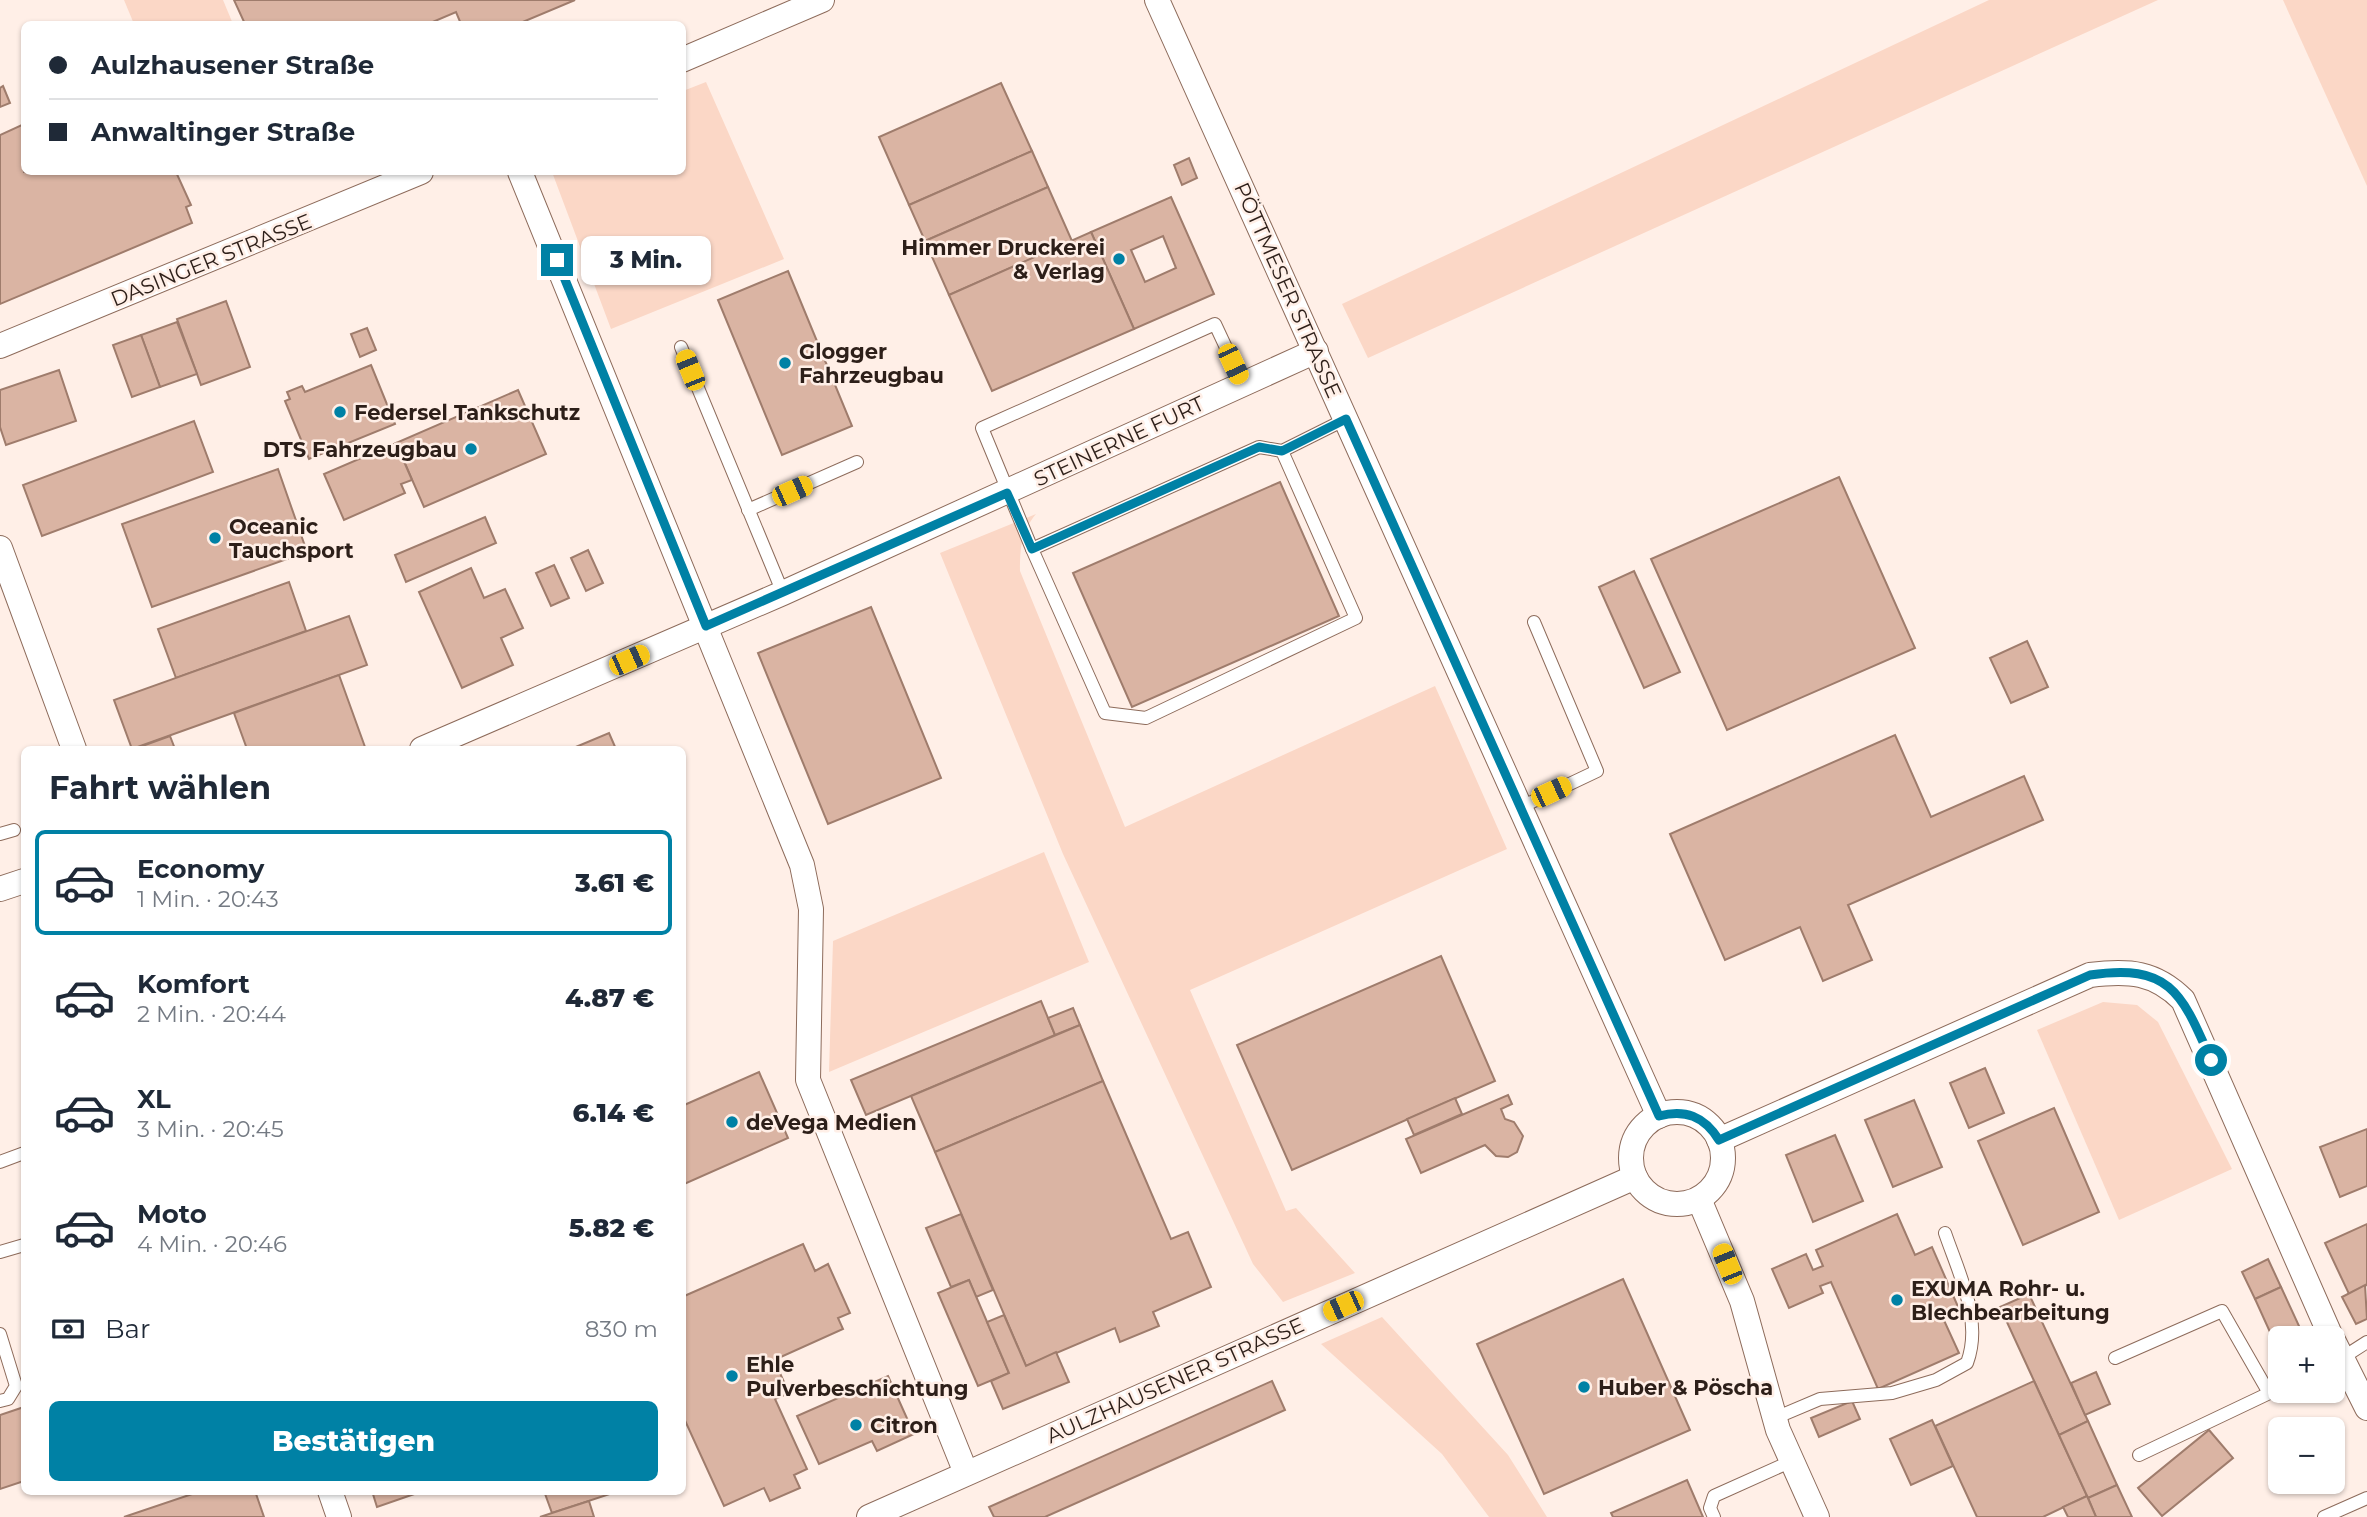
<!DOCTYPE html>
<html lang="de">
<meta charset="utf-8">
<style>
body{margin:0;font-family:Montserrat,sans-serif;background:#f6f6f7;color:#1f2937;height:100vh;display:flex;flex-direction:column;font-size:26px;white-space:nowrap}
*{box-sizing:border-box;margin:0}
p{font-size:23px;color:#747a83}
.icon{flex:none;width:38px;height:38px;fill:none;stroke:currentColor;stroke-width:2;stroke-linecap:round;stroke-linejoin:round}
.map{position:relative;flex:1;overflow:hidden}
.panel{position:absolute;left:21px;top:746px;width:665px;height:749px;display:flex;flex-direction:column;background:#fff;border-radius:10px;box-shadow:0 2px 5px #0004}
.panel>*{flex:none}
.hud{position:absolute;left:21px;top:21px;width:665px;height:154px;border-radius:10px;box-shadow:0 2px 5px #0004;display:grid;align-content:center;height:154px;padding:0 28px;background:#fff}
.controls{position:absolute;left:2268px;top:1326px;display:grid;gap:14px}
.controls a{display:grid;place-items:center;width:77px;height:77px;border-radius:10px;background:#fff;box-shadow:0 2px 5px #0004;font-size:35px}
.end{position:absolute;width:32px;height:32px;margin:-16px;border:9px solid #0081a5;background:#fff;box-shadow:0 0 0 4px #fff}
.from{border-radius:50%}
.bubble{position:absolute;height:49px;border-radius:10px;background:#fff;box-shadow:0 2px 5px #0004;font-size:23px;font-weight:800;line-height:49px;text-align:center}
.car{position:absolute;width:21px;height:42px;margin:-21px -10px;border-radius:9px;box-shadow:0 0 5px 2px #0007;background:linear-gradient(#f5c518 24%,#345 0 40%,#f5c518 0 76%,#345 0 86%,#f5c518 0)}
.hud b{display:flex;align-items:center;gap:24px;height:66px;font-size:26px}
.hud b+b{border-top:2px solid #e0e1e3}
.hud i{width:18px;height:18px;background:#1f2937}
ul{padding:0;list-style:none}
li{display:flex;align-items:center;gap:21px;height:105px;margin:0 14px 10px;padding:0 14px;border:4px solid transparent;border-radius:10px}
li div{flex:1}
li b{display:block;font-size:26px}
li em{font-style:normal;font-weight:800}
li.active{border-color:#0081a5}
li>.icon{width:63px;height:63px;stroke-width:1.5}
h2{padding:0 28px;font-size:32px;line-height:84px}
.pay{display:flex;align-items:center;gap:18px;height:77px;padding:0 28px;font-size:26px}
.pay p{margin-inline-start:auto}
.action{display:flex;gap:14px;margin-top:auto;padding:14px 28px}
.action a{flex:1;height:80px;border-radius:10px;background:#0081a5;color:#fff;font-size:28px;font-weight:800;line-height:80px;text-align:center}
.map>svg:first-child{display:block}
.green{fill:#fbd7c6}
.building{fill:#dab4a3;stroke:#9f7c6c;stroke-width:2;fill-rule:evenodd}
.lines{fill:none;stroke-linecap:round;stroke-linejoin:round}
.service-casing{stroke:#8d6b5b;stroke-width:14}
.minor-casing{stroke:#8d6b5b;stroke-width:26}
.service{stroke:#fff;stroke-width:12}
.minor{stroke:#fff;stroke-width:24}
.route{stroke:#0081a5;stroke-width:9}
.poi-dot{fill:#0081a5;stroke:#ffefe7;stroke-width:2.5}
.labels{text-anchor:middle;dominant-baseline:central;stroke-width:5;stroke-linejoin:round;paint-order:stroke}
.poi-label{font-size:21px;font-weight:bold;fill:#2d1f19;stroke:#ffefe7;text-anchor:start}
.street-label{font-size:21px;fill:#2d1f19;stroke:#ffefe7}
</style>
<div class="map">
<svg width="2367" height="1517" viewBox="0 0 2367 1517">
<rect width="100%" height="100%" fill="#ffefe7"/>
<!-- green -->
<g class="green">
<path d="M124,0H223L233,24H134Z"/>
<path d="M1989,0H2158L1368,358L1342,304Z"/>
<path d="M2283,0H2367V186Z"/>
<path d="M706,82L784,259L611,329L552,172H682L683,91Z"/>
<path d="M1036,514C1021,532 1020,548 1020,571L1125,827L1435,686L1507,849L1190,990L1286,1211L1296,1208L1355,1273L1283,1302L1253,1264L1063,854L940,553Z"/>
<path d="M1044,852L1089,962L829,1072L833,941Z"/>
<path d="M2103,1002L2137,1005L2158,1022L2232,1169L2119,1220L2037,1030Z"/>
<path d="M1382,1317L1508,1455L1547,1517H1489L1442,1454L1321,1344Z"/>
</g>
<!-- building -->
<g class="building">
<path d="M234,0H575L518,24H461L456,12L428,24H245Z"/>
<path d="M1001,83L1032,151L909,205L879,137Z"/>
<path d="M3,86L10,103L0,107V88Z"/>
<path d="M24,124V172H176L191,205L186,207L192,223L0,304V135Z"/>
<path d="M1032,151L1048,187L925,241L909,205Z"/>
<path d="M1189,158L1197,178L1182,185L1174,165Z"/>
<path d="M1048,187L1072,241L949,295L925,241Z"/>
<path d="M1171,197L1214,294L1134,329L1091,232ZM1163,236L1176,268L1145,282L1131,250Z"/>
<path d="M1091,232L1134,329L992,391L949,295Z"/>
<path d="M788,271L852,426L782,455L718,300Z"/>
<path d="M226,301L250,367L201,385L177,319Z"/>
<path d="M177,322L197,374L160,387L141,335Z"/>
<path d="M367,328L376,350L360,357L351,334Z"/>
<path d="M141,335L160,387L132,397L113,345Z"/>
<path d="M371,365L395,424L309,459L285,401L290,399L287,392L302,386L305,392Z"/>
<path d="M59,370L76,421L6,445L0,427V390Z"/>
<path d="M518,390L546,454L424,507L396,443Z"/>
<path d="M194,421L213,472L42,536L23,485Z"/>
<path d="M396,443L412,480L401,484L405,493L344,520L324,474Z"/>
<path d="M278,469L307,552L152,607L122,524Z"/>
<path d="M1839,477L1915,648L1727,730L1651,559Z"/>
<path d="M1280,482L1339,616L1132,707L1073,573Z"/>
<path d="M485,517L496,543L406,582L395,555Z"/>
<path d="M588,550L603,583L586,591L571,558Z"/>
<path d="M554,565L569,598L551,606L536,573Z"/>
<path d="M471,568L484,598L505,589L523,628L501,638L513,665L462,688L419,592Z"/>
<path d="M1634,571L1680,672L1644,688L1599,587Z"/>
<path d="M289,582L306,631L176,678L158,629Z"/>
<path d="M871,607L941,778L828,824L758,653Z"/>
<path d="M349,616L367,665L132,749L114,700Z"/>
<path d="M2027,641L2048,687L2011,703L1990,658Z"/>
<path d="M339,675L365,747L247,749L234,713Z"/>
<path d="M609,733L616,749H571Z"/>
<path d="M1895,735L1931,817L2024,776L2043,820L1848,905L1872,960L1823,981L1800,927L1725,960L1670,834Z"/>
<path d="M170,736L175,749H134Z"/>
<path d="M1441,956L1495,1081L1292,1170L1237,1045Z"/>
<path d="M1041,1001L1055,1035L866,1115L851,1080Z"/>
<path d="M1073,1008L1080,1025L1055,1035L1048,1018Z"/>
<path d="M1080,1025L1103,1081L935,1152L911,1096Z"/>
<path d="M1985,1068L2004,1113L1969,1128L1950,1083Z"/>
<path d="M759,1072L788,1138L682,1185V1106Z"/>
<path d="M1103,1081L1171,1239L1188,1232L1211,1287L1153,1312L1159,1326L1120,1342L1115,1328L1026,1366L935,1152Z"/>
<path d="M1508,1095L1512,1104L1501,1109L1505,1119L1514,1122L1523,1136L1517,1152L1508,1157L1496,1156L1485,1145L1421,1173L1406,1139Z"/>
<path d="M1455,1098L1462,1114L1414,1135L1407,1119Z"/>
<path d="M1914,1100L1942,1167L1893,1187L1865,1120Z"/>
<path d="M2054,1108L2099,1212L2023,1245L1978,1141Z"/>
<path d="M2367,1129V1186L2340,1197L2320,1147Z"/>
<path d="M1835,1135L1863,1201L1813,1222L1786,1155Z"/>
<path d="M961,1214L993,1290L976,1297L969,1280L951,1287L926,1228Z"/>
<path d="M1897,1214L1915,1255L1932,1247L1959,1309L1942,1316L1959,1353L1878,1389L1831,1282L1820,1286L1823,1293L1789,1308L1772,1269L1806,1254L1813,1270L1823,1266L1816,1250Z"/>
<path d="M2367,1224V1285L2349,1294L2325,1243Z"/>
<path d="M803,1244L815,1271L828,1264L850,1313L838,1318L843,1329L774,1360L789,1393L775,1399L807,1469L794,1475L800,1488L770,1501L764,1488L724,1506L682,1414V1297Z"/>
<path d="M2268,1259L2281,1287L2255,1299L2242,1272Z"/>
<path d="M1623,1279L1690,1430L1544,1494L1477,1344Z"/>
<path d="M969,1280L1009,1373L978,1386L938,1293Z"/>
<path d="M2365,1285L2367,1319L2356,1324L2342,1297Z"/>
<path d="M2281,1287L2305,1339H2280V1354L2255,1299Z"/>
<path d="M2029,1294L2088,1421L2059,1435L2000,1307Z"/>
<path d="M1004,1315L1026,1366L1056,1352L1069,1382L1003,1409L991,1381L1009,1373L987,1322Z"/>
<path d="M2096,1372L2110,1404L2085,1415L2071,1383Z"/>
<path d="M888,1376L914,1434L877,1451L872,1441L819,1464L797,1416Z"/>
<path d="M1272,1381L1285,1410L1045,1517H994L989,1507Z"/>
<path d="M2034,1381L2087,1496L2043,1517H1977L1935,1426Z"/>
<path d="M1852,1401L1860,1419L1819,1437L1811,1418Z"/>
<path d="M24,1407V1481L0,1489V1415Z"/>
<path d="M1932,1420L1953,1466L1911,1485L1890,1439Z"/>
<path d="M2088,1421L2117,1485L2088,1498L2059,1435Z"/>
<path d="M2209,1430L2233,1458L2162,1516L2138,1488Z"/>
<path d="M1687,1480L1703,1517H1613L1611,1513Z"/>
<path d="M2117,1485L2132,1517H2096L2088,1498Z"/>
<path d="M201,1491H255L264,1517H124Z"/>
<path d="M372,1491H423L377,1507Z"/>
<path d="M544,1491H612L613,1493L552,1513Z"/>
<path d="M2087,1496L2096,1517H2068L2063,1507Z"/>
<path d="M589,1501L594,1517H540L552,1513Z"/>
</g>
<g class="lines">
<!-- service casing -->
<g class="service-casing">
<g id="service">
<path d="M681,347L783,593"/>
<path d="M1282,451L1356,618L1146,718L1105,713L1032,549L1259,447L1282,451L1346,419"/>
<path d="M748,510L857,462"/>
<path d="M1032,549L982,428L1215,324L1243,384"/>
<path d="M1519,808L1597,771L1534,622"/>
<path d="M0,834L14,830"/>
<path d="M0,1162L24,1153"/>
<path d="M0,1252L24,1245"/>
<path d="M0,1334L16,1386L8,1399L0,1401"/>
<path d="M2115,1358L2222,1311L2269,1393"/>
<path d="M2339,1360L2367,1342"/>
<path d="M1775,1418L1820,1399L1892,1393L1936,1380L1967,1363C1983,1320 1959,1274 1945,1233"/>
<path d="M2139,1455L2280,1388"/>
<path d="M1714,1517L1710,1508L1714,1496L1792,1461"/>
<path d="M2324,1517L2367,1498"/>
</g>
</g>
<!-- minor casing -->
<g class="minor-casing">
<g id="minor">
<path d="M1157,0L1659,1116"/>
<path d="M682,60L822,0"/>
<path d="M520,172L802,865L811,909L808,1080L966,1473"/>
<path d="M0,346L421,172"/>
<path d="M0,548L74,749"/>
<path d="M422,749L783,593L1316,351"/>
<path d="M0,889L24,881"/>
<circle cx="1677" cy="1158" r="46"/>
<path d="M1719,1140L2090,975C2129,970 2155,972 2183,1000L2332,1339"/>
<path d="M1699,1199L1742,1301L1778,1430L1817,1517"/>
<path d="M2333,1340L2367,1408"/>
<path d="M330,1491L339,1517"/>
<path d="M869,1517L1635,1177"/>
</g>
</g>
<!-- service -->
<use href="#service" class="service"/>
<!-- minor -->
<use href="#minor" class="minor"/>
</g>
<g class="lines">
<!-- route -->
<path class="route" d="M557,260L706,626L1007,493L1032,549L1259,447L1282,451L1346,419L1659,1116C1685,1109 1704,1116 1719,1140L2090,975C2171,963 2182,994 2211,1060"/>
</g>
<!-- markers -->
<g class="poi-dot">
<circle cx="1119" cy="259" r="7"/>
<circle cx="785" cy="363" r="7"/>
<circle cx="340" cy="412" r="7"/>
<circle cx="471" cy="449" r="7"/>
<circle cx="215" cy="538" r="7"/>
<circle cx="732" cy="1122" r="7"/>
<circle cx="1897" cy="1300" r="7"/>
<circle cx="732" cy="1376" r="7"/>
<circle cx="1584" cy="1387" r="7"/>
<circle cx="856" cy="1425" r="7"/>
</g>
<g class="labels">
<!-- poi labels -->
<g class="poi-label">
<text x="1105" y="247" text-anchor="end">Himmer Druckerei<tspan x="1105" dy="24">&amp; Verlag</tspan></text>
<text x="799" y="351">Glogger<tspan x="799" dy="24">Fahrzeugbau</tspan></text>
<text x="354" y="412">Federsel Tankschutz</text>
<text x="457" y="449" text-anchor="end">DTS Fahrzeugbau</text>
<text x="229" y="526">Oceanic<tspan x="229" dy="24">Tauchsport</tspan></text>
<text x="746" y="1122">deVega Medien</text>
<text x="1911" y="1288">EXUMA Rohr- u.<tspan x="1911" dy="24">Blechbearbeitung</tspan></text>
<text x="746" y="1364">Ehle<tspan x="746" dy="24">Pulverbeschichtung</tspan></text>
<text x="1598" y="1387">Huber &amp; Pöscha</text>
<text x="870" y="1425">Citron</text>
</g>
<!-- street labels -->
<g class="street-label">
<text transform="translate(211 260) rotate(-22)">DASINGER STRASSE</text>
<text transform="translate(1288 290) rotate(66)">PÖTTMESER STRASSE</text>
<text transform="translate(1119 441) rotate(-25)">STEINERNE FURT</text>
<text transform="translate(1175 1380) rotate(-24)">AULZHAUSENER STRASSE</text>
</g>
</g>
</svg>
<div class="controls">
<a>+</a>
<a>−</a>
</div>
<i class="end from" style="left:2211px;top:1060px"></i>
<i class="end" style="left:557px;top:260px"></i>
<div class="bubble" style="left:581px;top:236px;width:130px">3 Min.</div>
<i class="car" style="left:1233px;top:364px;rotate:155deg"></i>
<i class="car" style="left:690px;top:370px;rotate:338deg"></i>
<i class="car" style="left:792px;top:491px;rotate:66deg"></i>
<i class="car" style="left:629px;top:660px;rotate:66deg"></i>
<i class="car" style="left:1551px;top:792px;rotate:65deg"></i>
<i class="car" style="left:1727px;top:1264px;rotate:338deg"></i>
<i class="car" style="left:1343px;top:1306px;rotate:246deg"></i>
<div class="hud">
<b><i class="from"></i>Aulzhausener Straße</b>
<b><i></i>Anwaltinger Straße</b>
</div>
<section class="panel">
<h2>Fahrt wählen</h2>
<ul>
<li class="active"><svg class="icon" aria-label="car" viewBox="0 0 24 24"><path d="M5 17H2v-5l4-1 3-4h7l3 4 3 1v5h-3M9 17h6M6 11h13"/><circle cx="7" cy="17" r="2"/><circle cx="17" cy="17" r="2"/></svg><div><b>Economy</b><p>1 Min. · 20:43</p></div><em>3.61 €</em></li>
<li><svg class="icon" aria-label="car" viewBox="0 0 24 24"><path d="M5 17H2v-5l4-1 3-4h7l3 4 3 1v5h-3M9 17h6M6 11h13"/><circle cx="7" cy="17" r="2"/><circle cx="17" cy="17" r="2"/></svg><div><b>Komfort</b><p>2 Min. · 20:44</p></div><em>4.87 €</em></li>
<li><svg class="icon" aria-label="car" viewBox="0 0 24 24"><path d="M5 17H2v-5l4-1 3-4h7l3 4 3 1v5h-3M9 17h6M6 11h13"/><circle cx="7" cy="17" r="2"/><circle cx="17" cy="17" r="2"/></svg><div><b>XL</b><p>3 Min. · 20:45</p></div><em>6.14 €</em></li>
<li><svg class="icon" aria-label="car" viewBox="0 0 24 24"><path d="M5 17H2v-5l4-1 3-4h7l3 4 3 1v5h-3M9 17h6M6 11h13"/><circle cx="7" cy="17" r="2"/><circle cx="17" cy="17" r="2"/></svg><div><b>Moto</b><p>4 Min. · 20:46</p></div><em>5.82 €</em></li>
</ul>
<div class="pay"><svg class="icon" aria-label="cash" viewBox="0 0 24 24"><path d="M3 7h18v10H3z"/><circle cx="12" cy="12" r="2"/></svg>Bar<p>830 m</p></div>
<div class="action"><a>Bestätigen</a></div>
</section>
</div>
